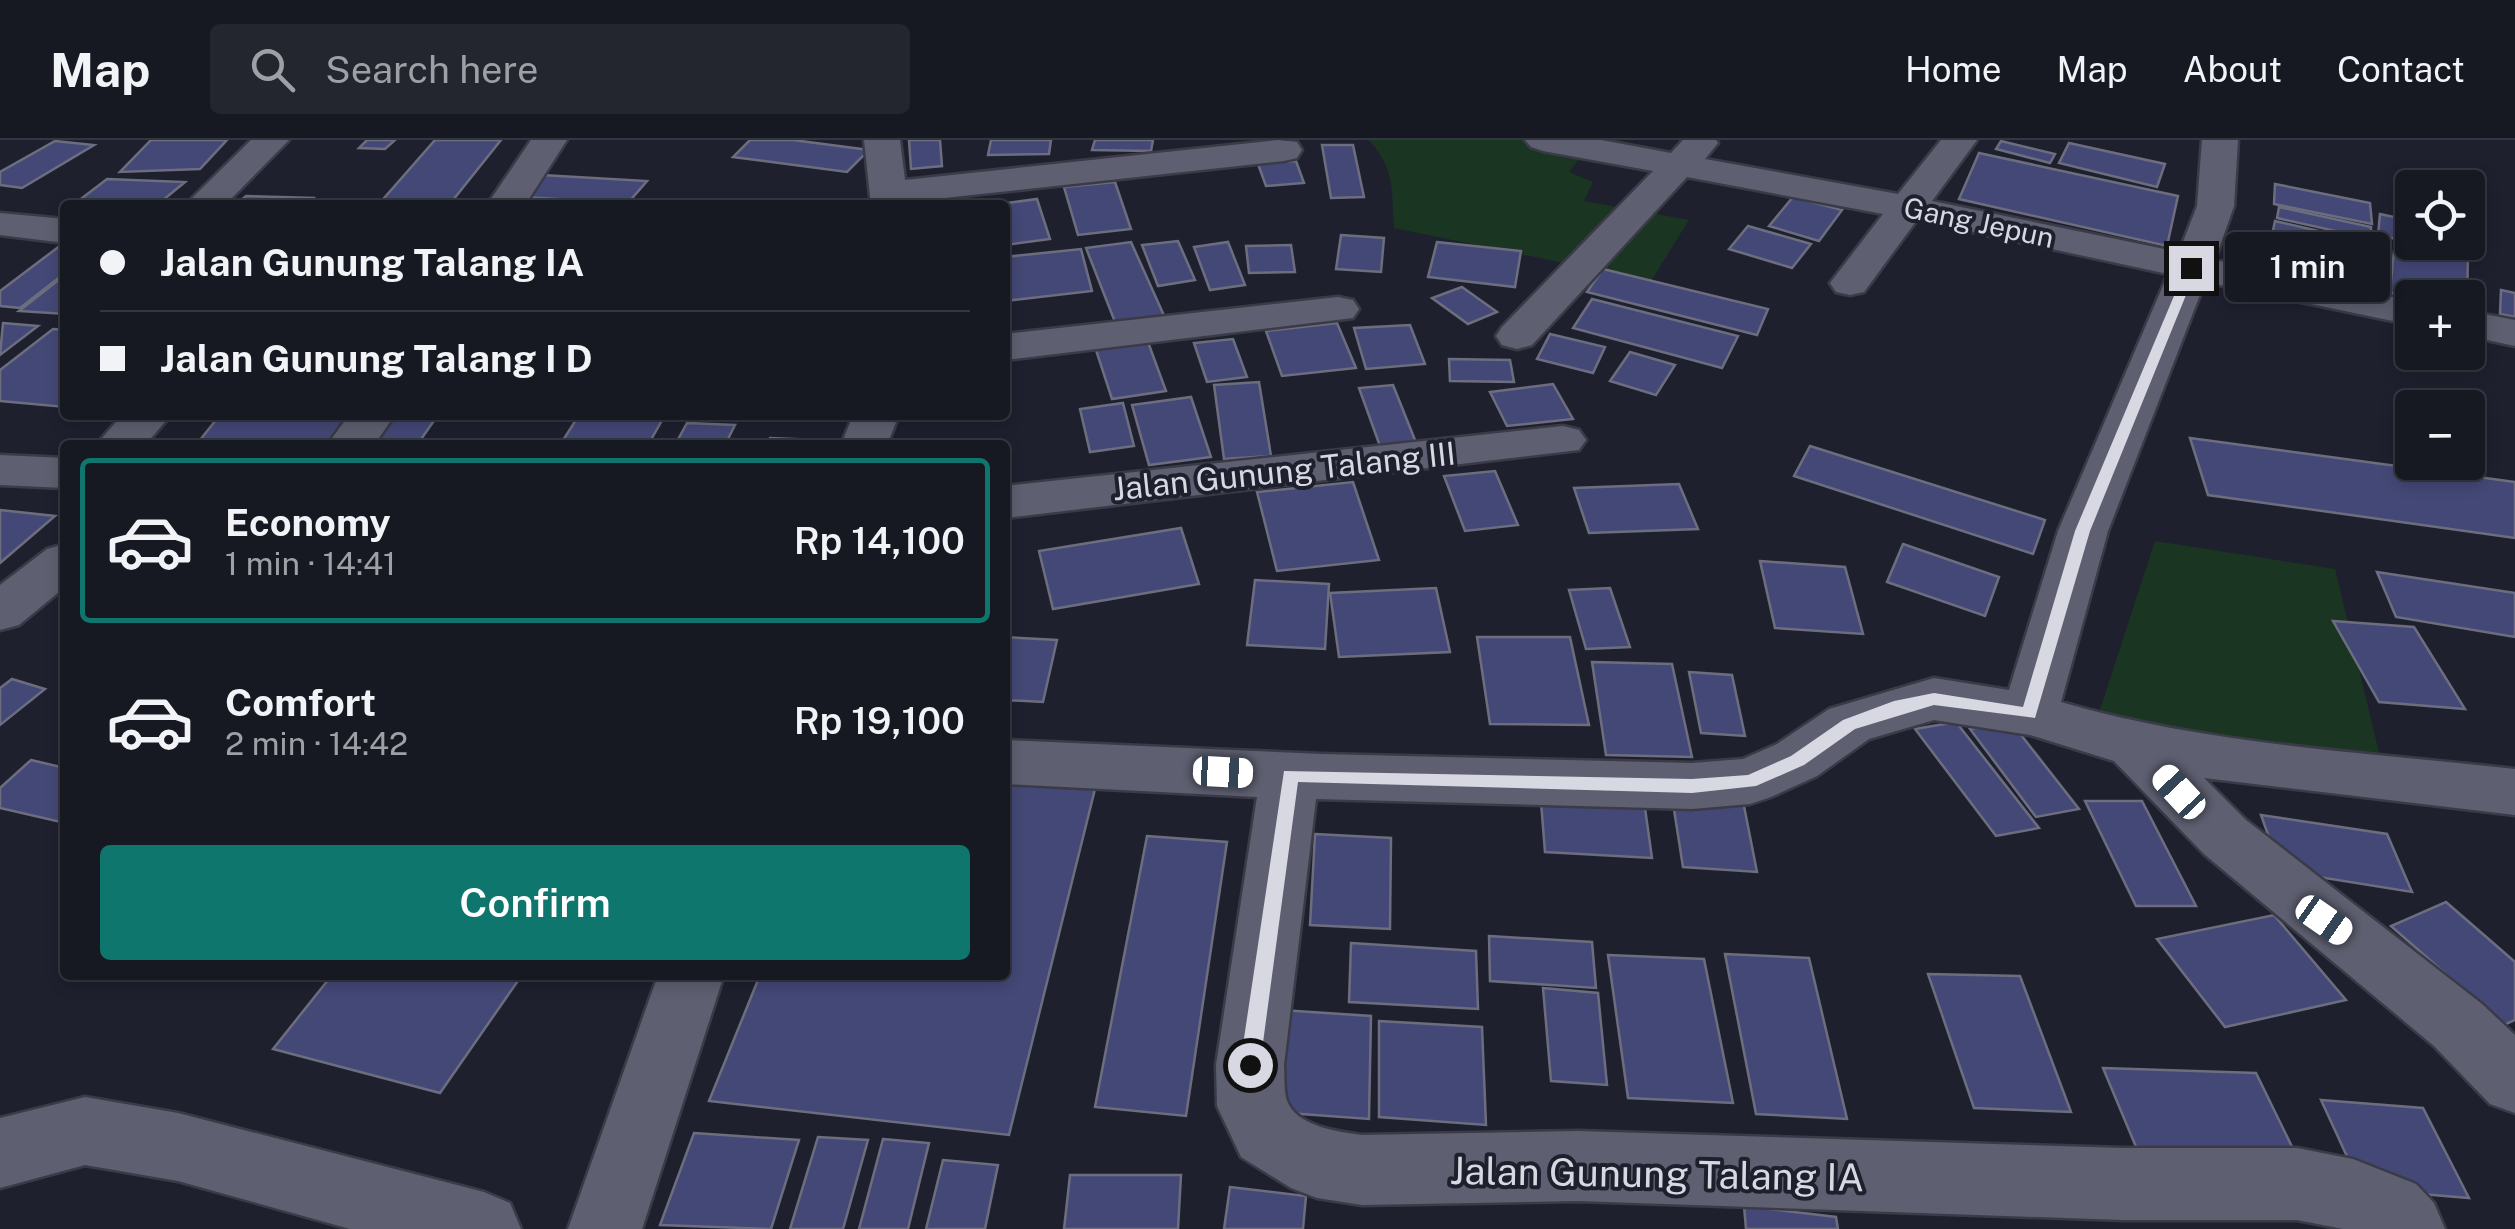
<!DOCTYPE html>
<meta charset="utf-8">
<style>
body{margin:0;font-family:"Public Sans",sans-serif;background:#23252f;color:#f1f3f6;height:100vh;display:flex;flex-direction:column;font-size:38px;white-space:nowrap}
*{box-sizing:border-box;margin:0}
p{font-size:32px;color:#9ea0a5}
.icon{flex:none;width:55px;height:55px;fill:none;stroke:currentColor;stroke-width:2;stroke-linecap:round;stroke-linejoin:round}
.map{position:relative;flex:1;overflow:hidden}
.drawer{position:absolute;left:60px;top:300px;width:950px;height:540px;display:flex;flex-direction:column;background:#161822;border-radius:10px;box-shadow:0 5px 15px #0003,0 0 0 2px #353740}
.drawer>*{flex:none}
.guide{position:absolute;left:60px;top:60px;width:950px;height:220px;border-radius:10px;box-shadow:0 5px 15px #0003,0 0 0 2px #353740;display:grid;align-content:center;height:220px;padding:0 40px;background:#161822}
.tools{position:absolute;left:2395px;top:30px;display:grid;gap:20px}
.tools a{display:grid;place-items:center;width:90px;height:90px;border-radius:10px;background:#161822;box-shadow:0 5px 15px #0003,0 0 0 2px #353740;font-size:50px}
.end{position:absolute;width:45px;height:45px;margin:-22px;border:12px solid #d7d8e2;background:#111;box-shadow:0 0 0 5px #111}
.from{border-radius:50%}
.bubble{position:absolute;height:70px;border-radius:10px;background:#161822;box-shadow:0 5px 15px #0003,0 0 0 2px #353740;font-size:32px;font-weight:600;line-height:70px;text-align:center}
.car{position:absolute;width:30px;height:60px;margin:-30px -15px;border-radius:12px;box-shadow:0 0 8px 2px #0007;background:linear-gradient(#fff 24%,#345 0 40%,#fff 0 76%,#345 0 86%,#fff 0)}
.guide b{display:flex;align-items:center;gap:35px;height:95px;font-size:38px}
.guide b+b{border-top:2px solid #353740}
.guide i{width:25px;height:25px;background:#f1f3f6}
ul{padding:18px 0 0;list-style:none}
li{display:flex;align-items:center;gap:30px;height:165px;margin:0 20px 15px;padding:0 20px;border:5px solid transparent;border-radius:10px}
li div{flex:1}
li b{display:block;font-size:38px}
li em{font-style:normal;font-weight:600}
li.active{border-color:#0f766e}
li>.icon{width:90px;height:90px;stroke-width:1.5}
.action{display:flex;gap:20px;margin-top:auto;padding:20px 40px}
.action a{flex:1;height:115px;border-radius:10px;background:#0f766e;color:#fff;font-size:40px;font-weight:600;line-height:115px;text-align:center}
header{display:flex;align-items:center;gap:60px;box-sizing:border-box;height:140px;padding:0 50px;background:#161822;border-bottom:2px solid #353740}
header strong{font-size:48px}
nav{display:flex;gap:55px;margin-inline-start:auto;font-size:35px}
.search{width:700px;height:90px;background:#23252f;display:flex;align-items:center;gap:25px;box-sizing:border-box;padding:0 35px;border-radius:10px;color:#9ea0a5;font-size:38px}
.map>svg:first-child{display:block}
.green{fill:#1b3523}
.building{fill:#444876;stroke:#6c6e7f;stroke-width:2.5}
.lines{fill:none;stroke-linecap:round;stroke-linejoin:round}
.street-casing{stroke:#3a3b47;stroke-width:5}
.street{fill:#5e6071;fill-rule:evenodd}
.route{fill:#d7d8e2}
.labels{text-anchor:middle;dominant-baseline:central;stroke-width:8;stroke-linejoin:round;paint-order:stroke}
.far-street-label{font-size:28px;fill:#d7d8e2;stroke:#1e202e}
.street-label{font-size:32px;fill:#d7d8e2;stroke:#1e202e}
.near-street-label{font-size:38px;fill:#d7d8e2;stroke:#1e202e}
</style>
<header>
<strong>Map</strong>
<div class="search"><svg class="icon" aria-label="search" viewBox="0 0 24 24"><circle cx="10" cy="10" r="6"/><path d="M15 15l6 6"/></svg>Search here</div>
<nav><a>Home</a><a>Map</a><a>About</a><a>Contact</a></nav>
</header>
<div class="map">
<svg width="2515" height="1089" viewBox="0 0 2515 1089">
<rect width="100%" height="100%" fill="#1e202e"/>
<!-- green -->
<g class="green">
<path d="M1369,0H1571L1592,3L1569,32L1593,42L1584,61L1689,80L1651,141L1394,88C1391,49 1396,31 1369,0Z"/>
<path d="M2155,401L2335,429L2386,642L2098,576Z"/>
</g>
<!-- building -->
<g class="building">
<path d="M151,0H227L200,29L120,32Z"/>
<path d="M367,0H395L385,9L359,8Z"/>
<path d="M435,0H501L449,65H378Z"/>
<path d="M750,0H793L869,10L847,32L733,17Z"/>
<path d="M909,0H940L942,26L911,29Z"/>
<path d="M991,0H1051L1049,14L988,15Z"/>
<path d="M1095,0H1153L1151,11L1092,10Z"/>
<path d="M55,1L94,5L22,48L0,45V32Z"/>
<path d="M2001,1L2055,14L2050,23L1996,9Z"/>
<path d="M2069,3L2165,24L2157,47L2059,23Z"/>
<path d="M1322,5H1353L1364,57L1331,58Z"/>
<path d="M1979,13L2178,56L2167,106L1959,59Z"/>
<path d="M1296,21L1304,43L1266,46L1258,24Z"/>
<path d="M542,35L647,41L628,63L522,57Z"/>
<path d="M107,39L185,42L157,65H73Z"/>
<path d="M1115,42L1131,89L1078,95L1064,47Z"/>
<path d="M2275,44L2370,63L2372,84L2274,64Z"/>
<path d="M246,56L313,58L306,65H236Z"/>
<path d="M1793,57L1842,70L1819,101L1769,86Z"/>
<path d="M1037,59L1050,99L1005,105V65H993Z"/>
<path d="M2279,67L2371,87V99L2277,78Z"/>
<path d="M2380,74L2412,81V102H2467V115L2378,95Z"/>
<path d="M2275,81L2375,104L2373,120L2353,116L2351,126L2314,117L2316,105L2272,95Z"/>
<path d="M1748,86L1811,104L1792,128L1729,109Z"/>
<path d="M1341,95L1384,98L1381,132L1336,129Z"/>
<path d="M2249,98L2310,113L2306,137L2243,122Z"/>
<path d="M2395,100L2468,117L2467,158H2412L2390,153Z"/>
<path d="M1178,101L1195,140L1158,146L1142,105Z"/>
<path d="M65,102V133L20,168L0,166V151Z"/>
<path d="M1131,102L1166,180L1117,187L1086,108Z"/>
<path d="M1228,102L1245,145L1210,150L1194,107Z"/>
<path d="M1437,102L1521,111L1515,147L1428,137Z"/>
<path d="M1291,105L1295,132L1249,133L1246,106Z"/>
<path d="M1081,109L1092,151L1005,161V117Z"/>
<path d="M1603,129L1768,169L1757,195L1587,152Z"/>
<path d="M65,135V174L19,171Z"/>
<path d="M1462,147L1497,172L1468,184L1432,158Z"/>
<path d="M2501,150L2515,153V177L2500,174Z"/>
<path d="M1592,159L1738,196L1722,228L1573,188Z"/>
<path d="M3,183L38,186L0,215Z"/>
<path d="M1337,183L1356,228L1282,236L1266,191Z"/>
<path d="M1410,185L1425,224L1366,229L1354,188Z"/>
<path d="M53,189L65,190V267L0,261V230Z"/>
<path d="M1550,194L1605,207L1593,233L1537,219Z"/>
<path d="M1233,199L1247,237L1207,242L1194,203Z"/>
<path d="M1148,202L1166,251L1112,259L1096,210Z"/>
<path d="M1630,212L1675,225L1656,255L1610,241Z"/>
<path d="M1449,219L1510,220L1514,242L1450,241Z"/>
<path d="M1259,242L1271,316L1224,319L1214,245Z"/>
<path d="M1553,244L1573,279L1507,286L1490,252Z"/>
<path d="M1393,245L1417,305L1381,309L1359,248Z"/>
<path d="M1191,257L1211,317L1149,325L1132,265Z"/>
<path d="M1123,263L1134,306L1090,312L1080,269Z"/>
<path d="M220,275H351L330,305H196Z"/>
<path d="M390,275H438L417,305H367Z"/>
<path d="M579,275H665L648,305H560Z"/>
<path d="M687,283L735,285L725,305H675Z"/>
<path d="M770,298L816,300L814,305H767Z"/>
<path d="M2190,298L2515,342V398L2208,355Z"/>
<path d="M1810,306L2045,380L2033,414L1794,336Z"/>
<path d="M1495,331L1518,385L1465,391L1444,336Z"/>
<path d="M1353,342L1379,420L1277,431L1257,352Z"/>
<path d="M1679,344L1698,389L1589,393L1574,348Z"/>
<path d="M0,370L55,376L0,423Z"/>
<path d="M1181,388L1199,444L1053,469L1039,411Z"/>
<path d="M1903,404L1999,437L1985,476L1887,442Z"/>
<path d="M1760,421L1845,427L1863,494L1775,488Z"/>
<path d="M2377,432L2515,453V497L2396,477Z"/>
<path d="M1255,440L1329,444L1325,509L1247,505Z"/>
<path d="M1436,448L1450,512L1339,517L1330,453Z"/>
<path d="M1610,448L1630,507L1586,509L1569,450Z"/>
<path d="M2333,481L2414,487L2465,569L2379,562Z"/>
<path d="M1005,497L1057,500L1043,562L1005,560Z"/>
<path d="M1477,497H1570L1589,585L1490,584Z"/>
<path d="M1592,522L1672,524L1692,617L1606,615Z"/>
<path d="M1689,532L1732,535L1745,596L1701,593Z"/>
<path d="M12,539L45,549L0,585V548Z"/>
<path d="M1956,582L2039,688L1996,696L1915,589Z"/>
<path d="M2011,582L2079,669L2036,677L1970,589Z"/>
<path d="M31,620L65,628V683L0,668V648Z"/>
<path d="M1005,636L1096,645L1009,995L709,961L760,835H1005Z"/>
<path d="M1672,657L1743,661L1757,732L1683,727Z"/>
<path d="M2085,661H2142L2196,766H2136Z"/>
<path d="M1541,662L1645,668L1652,718L1545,712Z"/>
<path d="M2261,675L2387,694L2412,752L2281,731Z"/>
<path d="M1315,694L1391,698L1390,789L1310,785Z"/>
<path d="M1147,696L1227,702L1186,976L1095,967Z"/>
<path d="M2446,762L2515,822V880L2504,885L2391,786Z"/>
<path d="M2274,775L2346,860L2225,887L2157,799Z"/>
<path d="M1489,796L1592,802L1596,848L1490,841Z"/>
<path d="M1351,803L1476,811L1478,869L1349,862Z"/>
<path d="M1725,814L1809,818L1847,979L1756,974Z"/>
<path d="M1608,815L1704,819L1733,963L1628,958Z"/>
<path d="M1928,834L2020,836L2071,972L1974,968Z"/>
<path d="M332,835H522L440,953L273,909Z"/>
<path d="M1543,848L1598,853L1607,945L1551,941Z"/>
<path d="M1281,870L1371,876L1369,979L1274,972Z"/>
<path d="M1379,881L1482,887L1486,985L1379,977Z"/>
<path d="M2103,928L2256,933L2298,1019L2139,1014Z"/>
<path d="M2321,960L2423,968L2469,1058L2362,1049Z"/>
<path d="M694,993L799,1000L771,1089L660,1085Z"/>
<path d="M818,997L868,1000L843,1089H790Z"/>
<path d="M883,999L929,1003L908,1089H859Z"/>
<path d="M943,1020L998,1025L985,1089H926Z"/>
<path d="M1070,1035H1181L1178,1089H1064Z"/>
<path d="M1230,1047L1306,1056L1303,1089H1224Z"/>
<path d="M1744,1066L1836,1077L1838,1089H1746Z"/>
</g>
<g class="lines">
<!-- street casing -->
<g class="street-casing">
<g id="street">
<path d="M251,0H289L225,65H185Z"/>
<path d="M531,0H567L525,65H487Z"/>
<path d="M864,0H900L905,40L1278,0L1297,2L1302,10L1297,18L1284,21L908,62L909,65H871Z"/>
<path d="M1525,0H1601L1671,13L1683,0H1716L1718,3L1705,19L1898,54L1941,0H1977L1932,61L2179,112L2197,66L2202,0H2238L2234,66L2215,120L2412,161V185L2205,142L2108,391L2061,562C2208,605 2363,612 2515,629V675L2204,638L2246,680L2482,864L2515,895V973L2490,964L2434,906L2204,714L2114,621L2030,595L1934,580L1869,599L1817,636L1771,657L1750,664L1692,669L1316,659L1284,925C1285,937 1283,955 1289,965C1301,987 1340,992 1362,995L1578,991L2123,1008H2297L2353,1019L2416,1044L2434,1063L2445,1089H2343L2297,1080H2123L1578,1061L1362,1065L1317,1058L1291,1048L1241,1017L1217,966L1216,925L1257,657L1005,644V600L1322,614L1692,623L1743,619L1777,604L1829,569L1934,538L2009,550L2058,391L2168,134L1917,80L1864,152L1850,155L1836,152L1830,143L1883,74L1687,37L1532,205L1517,209L1502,205L1496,196L1502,187L1653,31L1543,11L1531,7Z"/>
<path d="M0,73L65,79V103L0,95Z"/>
<path d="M1338,157L1353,160L1359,169L1353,178L1005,220V194Z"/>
<path d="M2468,171L2515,180V206L2468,196Z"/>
<path d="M122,275H171L145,305H96Z"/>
<path d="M349,275H395L374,305H327Z"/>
<path d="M853,275H899L887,305H841Z"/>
<path d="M1563,286L1579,290L1586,300L1579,310L1005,378V346Z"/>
<path d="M0,315L65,318V348L0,345Z"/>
<path d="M65,404V447L19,485L0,490V445L47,409Z"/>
<path d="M658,835H724L642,1089H568Z"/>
<path d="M85,957L178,973L484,1052L510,1063L521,1089H350L178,1041L85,1025L0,1048V978Z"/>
</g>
</g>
<!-- street -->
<use href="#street" class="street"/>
</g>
<!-- route -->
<path class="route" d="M2187,125L2197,128L2090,391L2035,578L1934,565L1855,589L1804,625L1756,646L1692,653L1298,642L1260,925L1250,935L1243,932L1240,925L1284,631L1692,639L1748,635L1791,616L1843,580L1894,561L1934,553L2023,567L2075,391Z"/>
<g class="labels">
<!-- far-street labels -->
<g class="far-street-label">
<text transform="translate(1979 82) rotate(12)">Gang Jepun</text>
</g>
<!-- street labels -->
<g class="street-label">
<text transform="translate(1284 331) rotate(-6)">Jalan Gunung Talang III</text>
</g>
<!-- near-street labels -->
<g class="near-street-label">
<text transform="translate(1657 1034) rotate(1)">Jalan Gunung Talang IA</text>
</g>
</g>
</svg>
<div class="tools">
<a><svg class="icon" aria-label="locate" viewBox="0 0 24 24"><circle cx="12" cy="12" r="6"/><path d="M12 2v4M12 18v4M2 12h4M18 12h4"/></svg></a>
<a>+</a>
<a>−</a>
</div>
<i class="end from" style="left:1250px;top:925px"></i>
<i class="end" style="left:2191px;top:128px"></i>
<div class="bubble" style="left:2225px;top:92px;width:165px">1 min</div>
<i class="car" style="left:1223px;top:632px;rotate:93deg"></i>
<i class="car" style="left:2179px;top:652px;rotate:317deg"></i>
<i class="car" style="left:2324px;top:780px;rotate:125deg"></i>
<div class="guide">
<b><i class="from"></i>Jalan Gunung Talang IA</b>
<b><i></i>Jalan Gunung Talang I D</b>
</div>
<section class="drawer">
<ul>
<li class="active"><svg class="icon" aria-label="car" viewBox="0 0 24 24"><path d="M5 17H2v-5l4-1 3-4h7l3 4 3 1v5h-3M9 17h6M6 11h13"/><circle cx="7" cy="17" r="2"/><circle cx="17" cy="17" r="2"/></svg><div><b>Economy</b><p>1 min · 14:41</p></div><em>Rp 14,100</em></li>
<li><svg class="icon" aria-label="car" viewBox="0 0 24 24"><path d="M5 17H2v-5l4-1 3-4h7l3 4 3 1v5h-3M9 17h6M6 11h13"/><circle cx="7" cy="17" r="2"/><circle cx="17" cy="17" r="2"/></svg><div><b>Comfort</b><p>2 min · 14:42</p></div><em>Rp 19,100</em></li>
</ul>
<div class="action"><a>Confirm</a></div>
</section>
</div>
